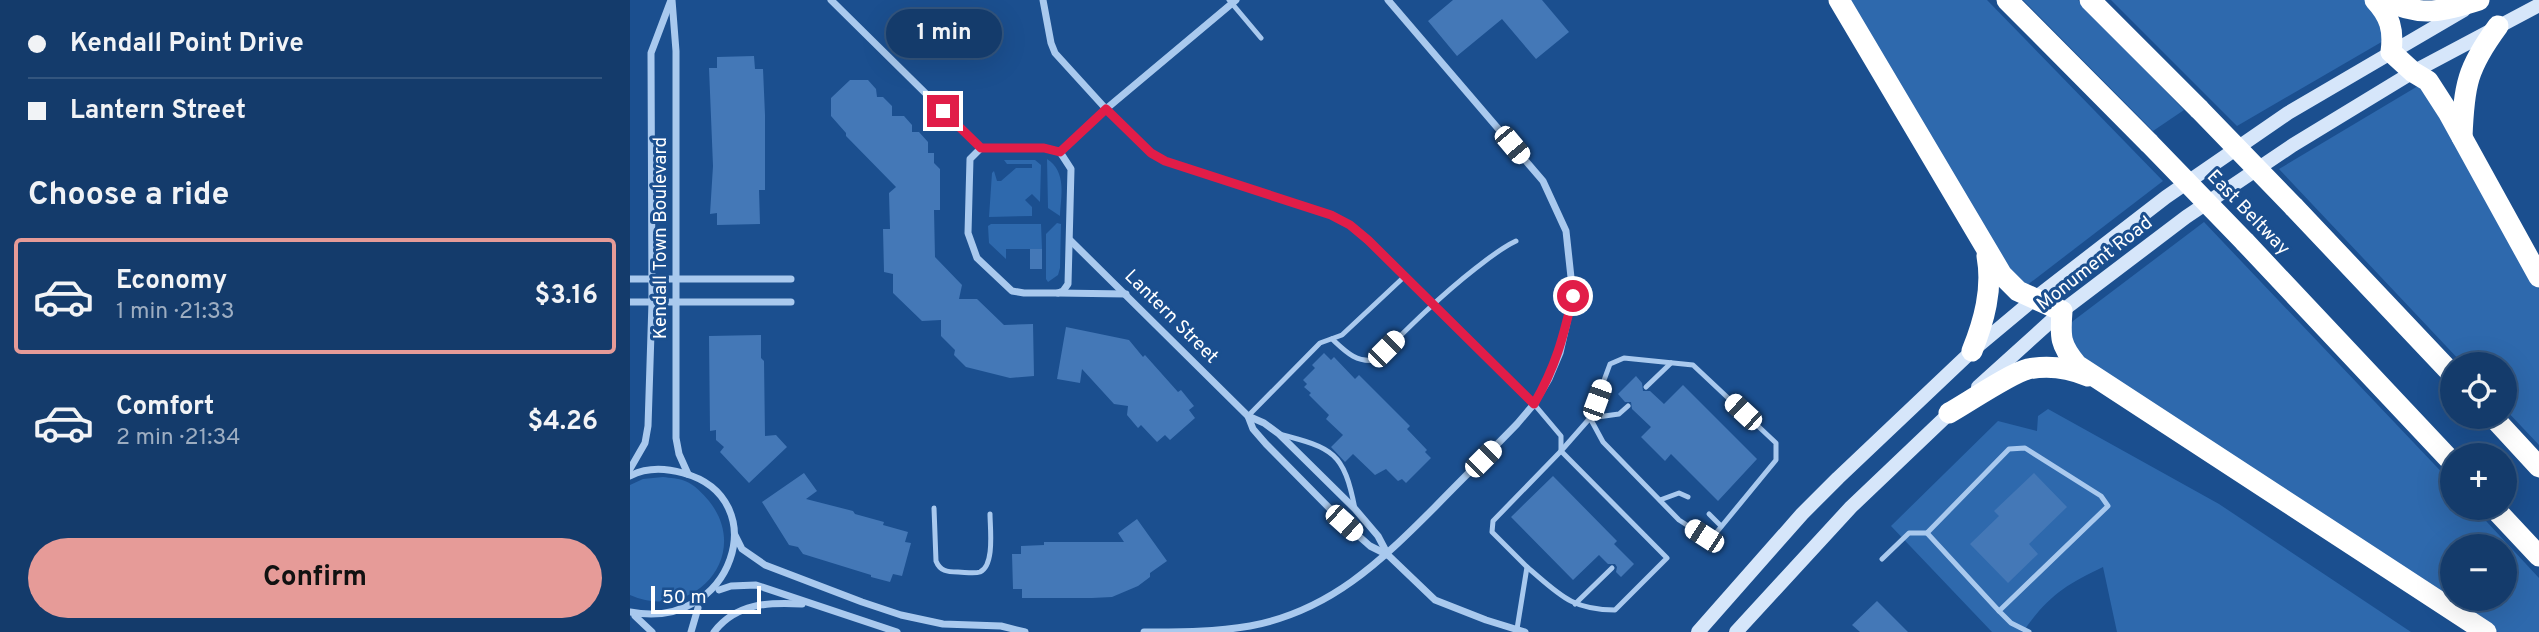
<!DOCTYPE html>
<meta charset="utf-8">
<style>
body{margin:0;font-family:Overpass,sans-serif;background:#1d4271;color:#f1f3f6;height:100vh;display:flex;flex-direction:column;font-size:26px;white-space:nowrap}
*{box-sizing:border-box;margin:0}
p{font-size:23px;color:#9dadc1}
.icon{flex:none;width:38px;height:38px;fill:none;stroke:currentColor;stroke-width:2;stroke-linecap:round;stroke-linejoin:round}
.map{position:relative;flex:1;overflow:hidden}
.side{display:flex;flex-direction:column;background:#143b6b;width:630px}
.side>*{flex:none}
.guide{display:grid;align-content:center;height:154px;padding:0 28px;background:#143b6b}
.controls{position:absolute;left:1810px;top:352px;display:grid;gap:14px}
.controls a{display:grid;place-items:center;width:77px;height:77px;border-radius:50%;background:#143b6b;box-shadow:0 7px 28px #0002,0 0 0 2px #33557e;font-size:35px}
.scale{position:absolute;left:21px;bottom:18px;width:110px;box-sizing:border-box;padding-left:7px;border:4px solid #fff;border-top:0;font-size:19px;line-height:24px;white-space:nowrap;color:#fff;-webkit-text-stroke:5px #1b4f8f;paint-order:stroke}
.end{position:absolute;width:32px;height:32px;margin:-16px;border:9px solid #e11d48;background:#fff;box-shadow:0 0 0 4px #fff}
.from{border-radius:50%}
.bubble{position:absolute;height:49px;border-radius:24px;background:#143b6b;box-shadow:0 7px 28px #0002,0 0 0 2px #33557e;font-size:23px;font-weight:700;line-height:49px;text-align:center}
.car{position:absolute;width:21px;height:42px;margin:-21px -10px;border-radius:9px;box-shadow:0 0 5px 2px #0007;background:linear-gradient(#fff 24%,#345 0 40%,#fff 0 76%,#345 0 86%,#fff 0)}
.guide b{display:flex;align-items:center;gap:24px;height:66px;font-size:26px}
.guide b+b{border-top:2px solid #33557e}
.guide i{width:18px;height:18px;background:#f1f3f6}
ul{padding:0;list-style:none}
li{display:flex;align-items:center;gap:21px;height:116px;margin:0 14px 10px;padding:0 14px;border:4px solid transparent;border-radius:7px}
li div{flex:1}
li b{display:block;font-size:26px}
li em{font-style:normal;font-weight:700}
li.on{border-color:#e69b98}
li>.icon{width:63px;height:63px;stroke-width:1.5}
h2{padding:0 28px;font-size:32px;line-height:84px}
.primary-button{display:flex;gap:14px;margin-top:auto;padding:14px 28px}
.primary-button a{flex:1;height:80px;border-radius:42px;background:#e69b98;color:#111;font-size:28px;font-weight:700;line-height:80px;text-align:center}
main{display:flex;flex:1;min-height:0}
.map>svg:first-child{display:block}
.green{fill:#2e69ad;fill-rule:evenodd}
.building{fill:#4478b7}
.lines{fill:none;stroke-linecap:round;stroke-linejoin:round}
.service{stroke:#a9c9ee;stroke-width:5}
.minor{stroke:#a9c9ee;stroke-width:7}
.secondary{stroke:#d6e6fa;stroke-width:14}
.motorway{stroke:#fff;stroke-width:21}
.motorway-bridge{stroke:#fff;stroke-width:21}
.route{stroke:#e11d48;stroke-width:9}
.labels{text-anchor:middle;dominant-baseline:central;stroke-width:6;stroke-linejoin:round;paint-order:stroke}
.street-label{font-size:19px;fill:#fff;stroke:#1b4f8f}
</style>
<main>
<section class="side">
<div class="guide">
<b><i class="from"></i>Kendall Point Drive</b>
<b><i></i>Lantern Street</b>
</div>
<h2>Choose a ride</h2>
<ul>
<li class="on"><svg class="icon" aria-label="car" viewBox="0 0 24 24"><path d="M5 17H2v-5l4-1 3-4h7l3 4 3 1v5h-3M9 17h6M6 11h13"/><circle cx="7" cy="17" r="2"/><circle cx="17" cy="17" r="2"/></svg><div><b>Economy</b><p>1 min · 21:33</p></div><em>$3.16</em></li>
<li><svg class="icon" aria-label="car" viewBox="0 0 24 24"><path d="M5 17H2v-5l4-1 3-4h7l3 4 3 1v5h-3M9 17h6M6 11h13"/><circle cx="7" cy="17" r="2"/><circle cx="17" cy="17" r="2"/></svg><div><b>Comfort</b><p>2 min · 21:34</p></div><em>$4.26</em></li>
</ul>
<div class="primary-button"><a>Confirm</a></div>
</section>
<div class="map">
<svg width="1909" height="632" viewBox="0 0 1909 632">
<rect width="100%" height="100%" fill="#1b4f8f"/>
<!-- green -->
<g class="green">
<path d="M1214,0H1357L1533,181L1396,286L1384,278Z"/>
<path d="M1393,0H1448L1554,110L1523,131Z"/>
<path d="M1481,0H1737L1746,9L1755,40L1607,126Z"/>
<path d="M1788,86L1797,93L1909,289V445L1874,408V364H1833L1649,169Z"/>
<path d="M417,159C437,172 431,196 430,216L418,208Z"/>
<path d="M374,160H405L411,165L410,202L402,194L395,200L402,207V216L359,217L362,173L364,171L367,181H371L386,168H402V164H377Z"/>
<path d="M1574,222L1822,483V508H1844L1909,578V632H1868L1640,485L1445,351L1439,327L1443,321ZM1822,546H1874V598H1822Z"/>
<path d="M427,223L431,224L430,268L428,275L418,282L416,279V234Z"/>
<path d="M361,224H411L412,249H376V259L359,243L358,226Z"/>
<path d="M1418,409L1589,504L1781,632H1487L1473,567C1435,585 1417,597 1393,632H1362L1261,526L1368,421L1407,431L1408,416Z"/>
<path d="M33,477C40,478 48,478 55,481C64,484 73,494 79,501C123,556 63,623 0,595V485L13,479Z"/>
</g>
<!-- building -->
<g class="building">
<path d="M823,0H912L939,32L906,59L872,19L827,56L798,21Z"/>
<path d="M124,56L125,69H133L135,115V190H129L130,224L87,225V213L80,214L83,166L79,68H87V57Z"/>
<path d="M220,80H238L246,89L247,97H253L262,106V116H274L282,125V132H289L298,142V153H304V163L310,169V210H304L305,257L332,285L329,299H347L374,325L403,324L404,376L380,378L336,367L324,355L325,350L311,336V320L292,321L263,293V274L254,272L253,229H260L259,193L266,187L216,136V133L201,116V98Z"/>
<rect x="400" y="249" width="12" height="20"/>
<path d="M436,327L499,340L513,357L515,355L548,392L551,390L564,406L559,410L565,418L540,440L535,435L527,442L511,425L508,428L497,415L498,406L484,404L452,369L450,383L427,379Z"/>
<path d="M131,335V358L134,361L135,436L146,435L157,447L119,483L90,452L94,447L86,440V430L80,431L79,336Z"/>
<path d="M694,353L701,360L704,357L725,379L729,375L780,426L777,429L797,450L795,452L801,458L776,483L772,479L768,481L756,469L745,475L723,454L715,462L701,447L713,435L696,419L699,415L679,395L681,393L674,387L677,384L673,380L685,368L682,365Z"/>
<path d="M1006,376L1012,383L1013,391H1020L1034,404L1053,385L1127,459L1088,501L1041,454L1035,461L1011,437L1021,427L1002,409L1001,402H995L988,394Z"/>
<path d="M174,473L187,491L176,499L223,511L225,514L254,522L253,525L278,532L275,542L281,543L272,576L263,574L260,582L241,577V575L173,554L168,547L159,545L132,502Z"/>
<path d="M1404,473L1437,507L1399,544L1408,554L1378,583L1340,544L1369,516L1364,511Z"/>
<path d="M923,476L987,541L984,544L1004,564L991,577L986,572L987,567L985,564H978L969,555L943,580L881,517Z"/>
<path d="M507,519L537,561L520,573V577L508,586L482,597L462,598H392V589H383L382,554H391V546L414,545V542H494L488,533Z"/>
<path d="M1247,601L1278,632H1230L1222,625Z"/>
</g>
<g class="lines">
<!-- service -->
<g class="service">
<path d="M599,0L631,38"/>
<path d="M702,339C716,352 726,363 746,360C778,328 810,296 846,268C859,258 871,248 886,241"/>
<path d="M1016,387L1041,363"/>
<path d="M618,416L690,343L712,335L775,276"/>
<path d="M649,434C703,448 714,452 725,509"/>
<path d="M1030,500L1049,493L1058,497"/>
<path d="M304,508L306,561C310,571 317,572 328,572C334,572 344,574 350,572C365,565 360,528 360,514"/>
<path d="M1079,514L1091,526"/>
<path d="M1297,533L1369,611"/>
<path d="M1252,559L1279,533H1297L1379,449L1395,448L1471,496L1478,506L1369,611L1381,623L1399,632"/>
<path d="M897,567C929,594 941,610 985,610L1037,558L931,451L960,418L980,364L994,358L1063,365L1146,443V460L1086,533L1074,536L1049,520L973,442L960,418L989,414L998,406"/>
<path d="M945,604L982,568"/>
<path d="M887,629L897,567L862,532L863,521L931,451V436L904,404"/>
</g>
<!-- minor -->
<g class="minor">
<path d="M42,0L46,51V438L49,454L58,474"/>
<path d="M201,0L351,148"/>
<path d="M413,0L421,43L425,53L476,109L521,153L535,161L701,215L720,225L741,243L904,404"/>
<path d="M351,148H414L430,152L441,169L438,284L433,291L428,293H394L382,291L347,258L338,233L340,159Z"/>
<path d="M430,152L476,109L606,0"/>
<path d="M441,241L618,416L634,423L649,434L725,509L748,536L758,555"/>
<path d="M0,279H161"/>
<path d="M428,293L496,294"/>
<path d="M0,302H161"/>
<path d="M618,416L623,429L636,444L714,523L740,546L758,555L805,600L856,620L895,632"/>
<path d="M0,469L15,443L18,426L22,302L21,53L41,0"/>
<path d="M0,476C17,467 35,468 53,473C146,498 103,632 0,612"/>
<path d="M105,535L112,549L135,565L232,602L271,615L313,624L371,626L395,632"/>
<path d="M89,590L101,586L126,585L267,632"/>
<path d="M5,616L22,632"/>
<path d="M61,632L68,608"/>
<path d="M84,632C106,603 139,602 172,604"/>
<path d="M514,632C550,632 586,632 620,626C700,611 750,562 805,507C832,479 860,452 887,424L904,404L919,379L930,353L943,296L936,231L913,181L758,0"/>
</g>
<!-- secondary -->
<g class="secondary">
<path d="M1348,387L1432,311L1556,217L1663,145L1783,72L1909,5"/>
<path d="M1068,632L1172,514L1208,478L1342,351L1404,299L1536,197L1658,113L1834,10"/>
<path d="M1106,632L1221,507L1325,408"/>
</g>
<!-- motorway -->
<g class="motorway">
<path d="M1209,0L1372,275L1388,291L1432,311C1430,337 1430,345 1447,365L1856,632"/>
<path d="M1377,0L1519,143"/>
<path d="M1460,0L1569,109"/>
<path d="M1745,0C1760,16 1764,30 1761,52L1783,72L1798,81L1818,112L1909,277"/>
<path d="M1756,0C1790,18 1815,11 1849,0"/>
<path d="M1832,137C1834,85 1837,68 1868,26"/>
<path d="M1664,207L1822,374"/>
<path d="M1615,242L1822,462"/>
<path d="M1342,351C1354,321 1363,289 1357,256"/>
<path d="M1319,413C1337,403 1381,373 1398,369C1418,365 1439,368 1458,376"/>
<path d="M1862,416L1909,467"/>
<path d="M1864,508L1909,556"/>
</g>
<!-- motorway-bridge -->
<g class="motorway-bridge">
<path d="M1569,109L1664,207"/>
<path d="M1519,143L1615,242"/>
</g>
</g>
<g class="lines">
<!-- route -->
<path class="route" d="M313,111L351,148H414L430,152L476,109L521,153L535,161L701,215L720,225L738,240L904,404C926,366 933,338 943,296"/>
</g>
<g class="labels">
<!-- street labels -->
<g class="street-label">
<text transform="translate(1618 213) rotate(46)">East Beltway</text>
<text transform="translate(31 238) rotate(-90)">Kendall Town Boulevard</text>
<text transform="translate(1465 264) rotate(-38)">Monument Road</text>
<text transform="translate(541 317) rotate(45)">Lantern Street</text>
</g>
</g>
</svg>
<div class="controls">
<a><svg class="icon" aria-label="locate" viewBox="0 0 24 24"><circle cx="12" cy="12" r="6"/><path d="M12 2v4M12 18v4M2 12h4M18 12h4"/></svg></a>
<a>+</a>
<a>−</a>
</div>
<div class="scale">50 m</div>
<i class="end from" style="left:943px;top:296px"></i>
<i class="end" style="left:313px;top:111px"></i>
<div class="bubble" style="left:256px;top:9px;width:116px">1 min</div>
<i class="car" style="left:882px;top:145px;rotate:140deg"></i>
<i class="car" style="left:756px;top:349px;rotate:45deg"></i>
<i class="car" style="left:967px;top:400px;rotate:20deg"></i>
<i class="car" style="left:1113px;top:412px;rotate:313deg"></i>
<i class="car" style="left:853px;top:459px;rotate:45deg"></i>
<i class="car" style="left:714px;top:523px;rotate:132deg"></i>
<i class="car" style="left:1074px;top:536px;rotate:303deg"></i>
</div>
</main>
